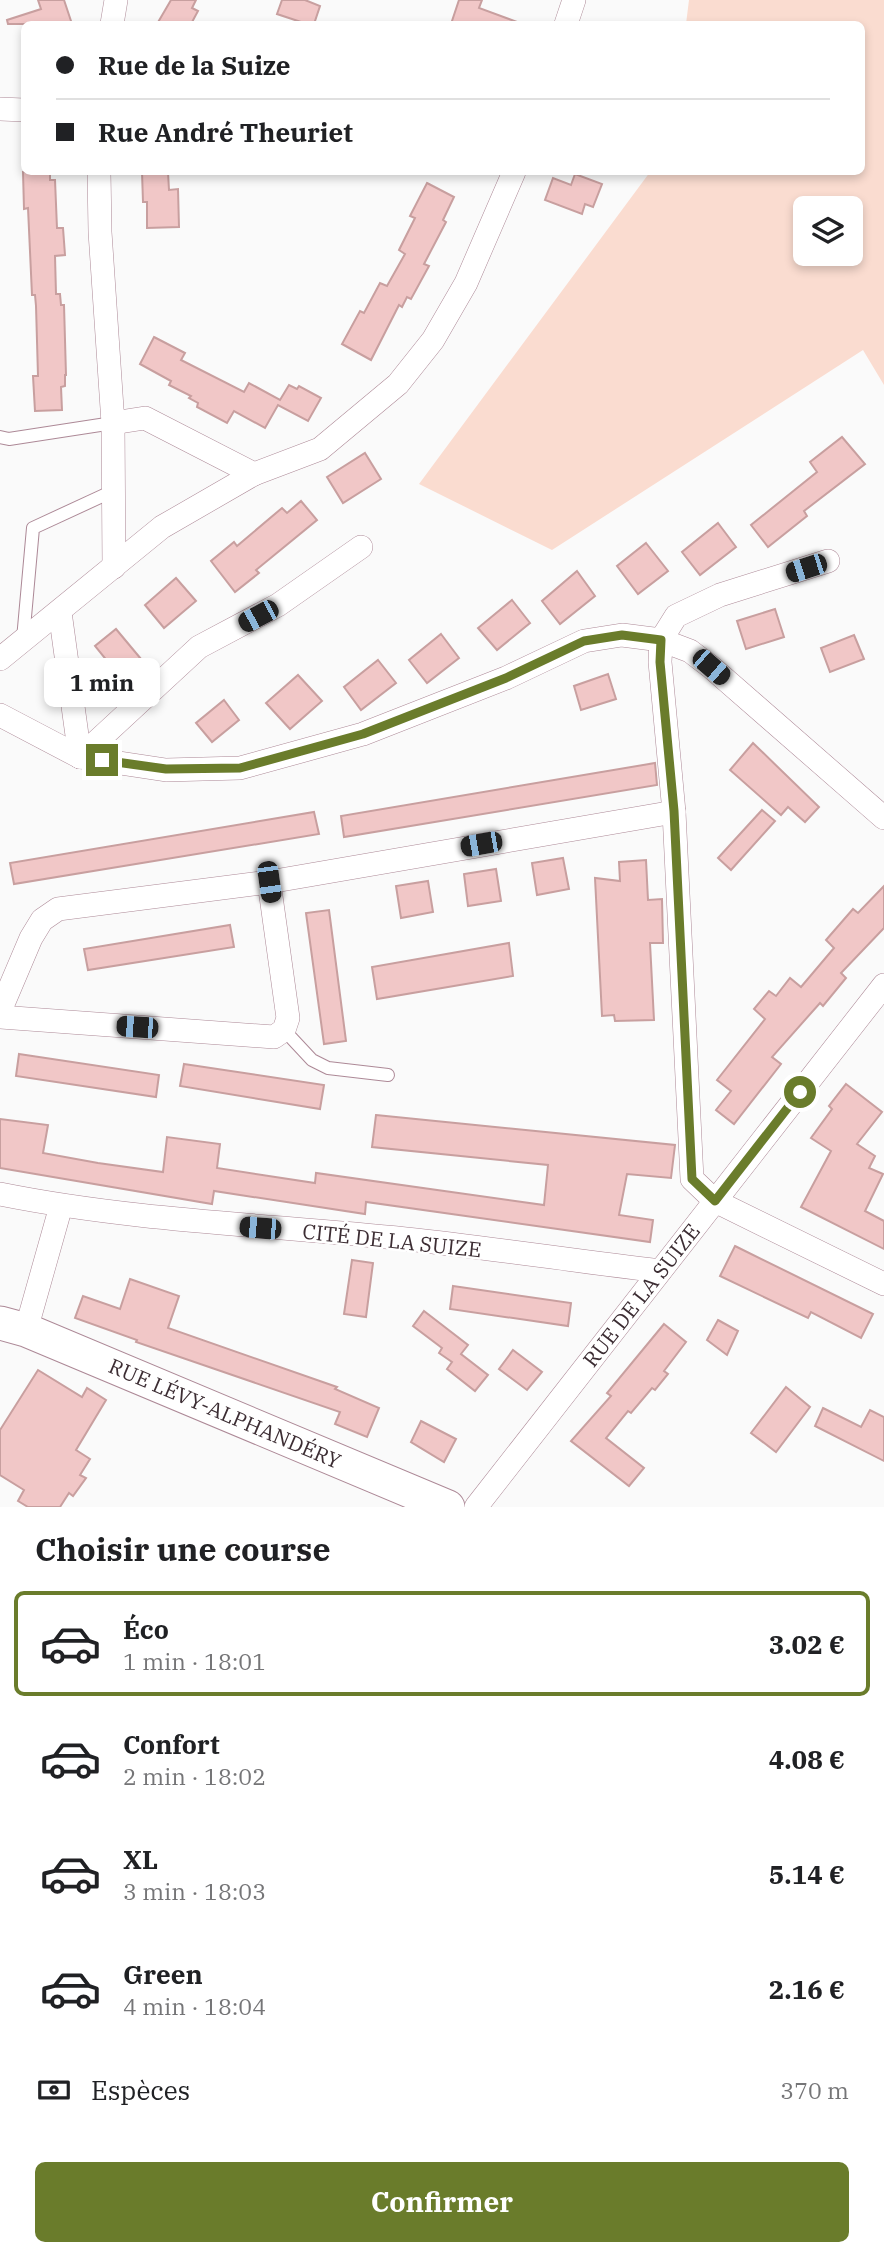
<!DOCTYPE html>
<html lang="fr">
<meta charset="utf-8">
<style>
body{margin:0;font-family:"IBM Plex Serif",serif;background:#f6f6f6;color:#202124;height:100vh;display:flex;flex-direction:column;font-size:26px;white-space:nowrap}
*{box-sizing:border-box;margin:0}
p{font-size:23px;color:#757577}
.icon{flex:none;width:38px;height:38px;fill:none;stroke:currentColor;stroke-width:2;stroke-linecap:round;stroke-linejoin:round}
.map{position:relative;height:1507px;overflow:hidden}
.details{display:flex;flex-direction:column;background:#fff;flex:1}
.details>*{flex:none}
.hud{position:absolute;left:21px;top:21px;width:844px;height:154px;border-radius:10px;box-shadow:0 4px 10px #0003;display:grid;align-content:center;height:154px;padding:0 35px;background:#fff}
.tools{position:absolute;left:793px;top:196px;display:grid;gap:14px}
.tools a{display:grid;place-items:center;width:70px;height:70px;border-radius:10px;background:#fff;box-shadow:0 4px 10px #0003;font-size:35px}
.end{position:absolute;width:32px;height:32px;margin:-16px;border:9px solid #6a7c2b;background:#fff;box-shadow:0 0 0 4px #fff}
.from{border-radius:50%}
.bubble{position:absolute;height:49px;border-radius:10px;background:#fff;box-shadow:0 4px 10px #0003;font-size:23px;font-weight:700;line-height:49px;text-align:center}
.car{position:absolute;width:21px;height:42px;margin:-21px -10px;border-radius:9px;box-shadow:0 0 5px 2px #0007;background:linear-gradient(#222 24%,#8ab4d8 0 40%,#222 0 76%,#8ab4d8 0 86%,#222 0)}
.hud b{display:flex;align-items:center;gap:24px;height:66px;font-size:26px}
.hud b+b{border-top:2px solid #e0e0e0}
.hud i{width:18px;height:18px;background:#202124}
ul{padding:0;list-style:none}
li{display:flex;align-items:center;gap:21px;height:105px;margin:0 14px 10px;padding:0 21px;border:4px solid transparent;border-radius:10px}
li div{flex:1}
li b{display:block;font-size:26px}
li em{font-style:normal;font-weight:700}
li.on{border-color:#6a7c2b}
li>.icon{width:63px;height:63px;stroke-width:1.5}
h2{padding:0 35px;font-size:32px;line-height:84px}
.pay{display:flex;align-items:center;gap:18px;height:77px;padding:0 35px;font-size:26px}
.pay p{margin-inline-start:auto}
.button{display:flex;gap:14px;margin-top:auto;padding:14px 35px}
.button a{flex:1;height:80px;border-radius:10px;background:#6a7c2b;color:#fff;font-size:28px;font-weight:700;line-height:80px;text-align:center}
.map>svg:first-child{display:block}
.green{fill:#fadcd0;fill-rule:evenodd}
.building{fill:#f1c7c7;stroke:#c89f9f;stroke-width:2}
.lines{fill:none;stroke-linecap:round;stroke-linejoin:round}
.lane-casing{stroke:#ad8997;stroke-width:14}
.street-casing{stroke:#ad8997;stroke-width:24}
.secondary-casing{stroke:#ad8997;stroke-width:35}
.lane{stroke:#fff;stroke-width:12}
.street{stroke:#fff;stroke-width:23}
.secondary{stroke:#fff;stroke-width:33}
.route{stroke:#6a7c2b;stroke-width:9}
.labels{text-anchor:middle;dominant-baseline:central;stroke-width:5;stroke-linejoin:round;paint-order:stroke}
.street-label{font-size:21px;fill:#3c2d33;stroke:#fff}
</style>
<div class="map">
<svg width="884" height="1507" viewBox="0 0 884 1507">
<rect width="100%" height="100%" fill="#fafafa"/>
<!-- green -->
<path class="green" d="M689,0H884V385L863,350L552,550L419,484L650,172H861V24H686ZM805,208H850V254H805Z"/>
<!-- building -->
<g class="building">
<path d="M38,0H64L72,24H8L7,20L41,9Z"/>
<path d="M171,0H196L192,8L198,11L191,24H157Z"/>
<path d="M282,0H305L320,6L314,24H307L277,14Z"/>
<path d="M459,0H482L479,8L517,22V24H451Z"/>
<path d="M23,172H50V180H55L57,228H63L65,255L55,256L56,294H60L61,305H64L66,375H65V386L61,387L62,410L35,411L33,376H38L36,306L35,295H32L28,208L24,209Z"/>
<path d="M142,172H168L169,190L178,189L179,227L147,228V202H143Z"/>
<path d="M575,174L602,184L593,207L585,204L582,214L545,200L553,178L571,185Z"/>
<path d="M427,183L454,197L443,220L446,222L424,264L429,266L411,299L407,297L402,307L399,305L371,360L342,344L360,311L364,313L380,283L387,286L405,254L399,250L415,218L410,216Z"/>
<path d="M154,337L185,353L181,360L244,392L249,383L280,400L289,385L297,389L299,386L321,398L308,421L278,405L265,428L234,411L227,423L197,407L198,403L189,398L191,396L169,385L171,381L140,364Z"/>
<path d="M842,437L865,464L804,511L807,516L768,547L751,525L817,472L810,462Z"/>
<path d="M365,453L381,479L343,503L327,477Z"/>
<path d="M301,501L317,520L256,570L259,573L235,592L211,561L234,542L237,546L282,508L287,513Z"/>
<path d="M718,523L736,547L700,575L682,552Z"/>
<path d="M646,543L668,571L638,594L617,566Z"/>
<path d="M577,571L595,596L560,624L542,601Z"/>
<path d="M176,578L196,601L164,628L145,605Z"/>
<path d="M512,600L530,623L497,650L478,628Z"/>
<path d="M775,609L784,637L746,649L737,621Z"/>
<path d="M116,629L146,665L125,683L95,646Z"/>
<path d="M441,634L459,658L427,683L409,660Z"/>
<path d="M854,635L864,659L830,672L821,648Z"/>
<path d="M378,660L396,683L361,710L344,687Z"/>
<path d="M608,674L616,699L581,710L574,686Z"/>
<path d="M298,675L322,701L290,729L266,703Z"/>
<path d="M224,700L239,720L212,742L196,723Z"/>
<path d="M753,743L819,807L805,822L788,807L781,815L730,770Z"/>
<path d="M655,763L657,785L344,837L341,816Z"/>
<path d="M762,810L775,821L731,870L718,858Z"/>
<path d="M314,812L319,834L14,884L10,863Z"/>
<path d="M563,858L569,889L537,895L532,863Z"/>
<path d="M646,860L648,900L662,899L663,943H650L654,1020L615,1021L614,1015L602,1016L595,878L620,881L619,862Z"/>
<path d="M496,869L501,901L468,906L464,874Z"/>
<path d="M428,881L433,912L401,918L396,886Z"/>
<path d="M884,886V928L841,973L846,978L823,1006L820,1003L772,1057L781,1064L734,1124L716,1110L731,1091L717,1080L765,1019L754,1009L769,991L776,996L790,978L801,987L834,948L826,940L853,909L858,913Z"/>
<path d="M329,910L346,1041L324,1044L306,913Z"/>
<path d="M230,925L234,947L88,970L84,949Z"/>
<path d="M509,943L513,976L377,999L372,967Z"/>
<path d="M19,1054L159,1075L156,1097L16,1076Z"/>
<path d="M184,1064L324,1085L320,1109L180,1086Z"/>
<path d="M846,1084L882,1112L857,1144L875,1156L869,1168L883,1174L865,1211L884,1221V1249L801,1207L831,1151L811,1138L832,1109L829,1106Z"/>
<path d="M376,1115L675,1145L671,1178L627,1174L619,1215L653,1220L650,1242L366,1202L365,1214L214,1191L212,1204L0,1168V1119L48,1125L43,1153L98,1163L163,1172L167,1137L220,1144L217,1168L315,1183L316,1173L544,1205L548,1165L372,1147Z"/>
<path d="M735,1246L873,1314L861,1338L811,1312L808,1318L720,1276Z"/>
<path d="M352,1260L373,1263L366,1317L344,1314Z"/>
<path d="M130,1279L179,1296L168,1328L337,1387L335,1389L379,1408L367,1437L335,1424L340,1412L136,1342L137,1340L75,1318L83,1296L120,1309Z"/>
<path d="M453,1286L571,1303L568,1326L450,1309Z"/>
<path d="M424,1311L468,1345L461,1354L488,1375L475,1391L447,1369L452,1362L439,1353L442,1348L413,1326Z"/>
<path d="M718,1320L738,1331L727,1355L707,1340Z"/>
<path d="M664,1324L686,1342L664,1371L668,1374L655,1390L652,1388L631,1413L628,1411L606,1438L644,1468L629,1486L571,1441L611,1396L607,1393Z"/>
<path d="M513,1350L542,1372L527,1390L499,1369Z"/>
<path d="M38,1370L82,1397L87,1388L106,1400L76,1450L90,1459L80,1475L86,1478L73,1496L69,1493L60,1507H28L18,1501L24,1490L0,1475V1430Z"/>
<path d="M786,1387L810,1407L776,1452L751,1433Z"/>
<path d="M823,1408L861,1427L870,1410L884,1417V1461L815,1426Z"/>
<path d="M421,1421L456,1439L444,1462L411,1442Z"/>
</g>
<g class="lines">
<!-- lane casing -->
<g class="lane-casing">
<g id="lane">
<path d="M0,437L9,439L113,423"/>
<path d="M23,639L33,528L113,491"/>
<path d="M284,1030L312,1060L328,1068L388,1075"/>
</g>
</g>
<!-- street casing -->
<g class="street-casing">
<g id="street">
<path d="M112,24L116,0"/>
<path d="M566,24L574,0"/>
<path d="M0,109L24,110"/>
<path d="M99,172L100,232L113,423L145,418L254,474L320,449L398,384L433,340L466,283L514,172"/>
<path d="M113,423L114,567"/>
<path d="M60,612L80,757"/>
<path d="M0,659L162,527L254,474"/>
<path d="M0,715L80,757L166,770L240,768L363,734L506,678L584,641L622,635L661,640L676,616L720,595L828,561"/>
<path d="M80,757L199,647L278,605L361,547"/>
<path d="M884,818L711,667L690,651L661,640L660,662L674,812L692,1179L715,1201L884,1284"/>
<path d="M0,1011L31,938L42,920L58,909L269,882L674,812"/>
<path d="M0,1017L274,1037L284,1030L288,1018L269,882"/>
<path d="M0,1194C134,1221 271,1225 406,1239C491,1248 575,1261 660,1271"/>
<path d="M26,1330L61,1206"/>
<path d="M476,1507L884,985"/>
</g>
</g>
<!-- secondary casing -->
<g class="secondary-casing">
<path id="secondary" d="M0,1323L26,1330L448,1507"/>
</g>
<!-- lane -->
<use href="#lane" class="lane"/>
<!-- street -->
<use href="#street" class="street"/>
<!-- secondary -->
<use href="#secondary" class="secondary"/>
</g>
<g class="lines">
<!-- route -->
<path class="route" d="M102,760L166,769L240,768L363,734L506,678L584,641L622,635L661,640L660,662L674,811L692,1179L715,1201L800,1092"/>
</g>
<g class="labels">
<!-- street labels -->
<g class="street-label">
<text transform="translate(392 1240) rotate(6)">CITÉ DE LA SUIZE</text>
<text transform="translate(641 1295) rotate(-52)">RUE DE LA SUIZE</text>
<text transform="translate(225 1413) rotate(23)">RUE LÉVY-ALPHANDÉRY</text>
</g>
</g>
</svg>
<div class="tools">
<a><svg class="icon" aria-label="layers" viewBox="0 0 24 24"><path d="M12 4l9 5-9 5-9-5zM3 14l9 5 9-5"/></svg></a>
</div>
<i class="end from" style="left:800px;top:1092px"></i>
<i class="end" style="left:102px;top:760px"></i>
<div class="bubble" style="left:44px;top:658px;width:116px">1 min</div>
<i class="car" style="left:806px;top:568px;rotate:252deg"></i>
<i class="car" style="left:258px;top:616px;rotate:242deg"></i>
<i class="car" style="left:711px;top:667px;rotate:131deg"></i>
<i class="car" style="left:481px;top:844px;rotate:260deg"></i>
<i class="car" style="left:269px;top:882px;rotate:172deg"></i>
<i class="car" style="left:137px;top:1027px;rotate:274deg"></i>
<i class="car" style="left:260px;top:1228px;rotate:275deg"></i>
<div class="hud">
<b><i class="from"></i>Rue de la Suize</b>
<b><i></i>Rue André Theuriet</b>
</div>
</div>
<section class="details">
<h2>Choisir une course</h2>
<ul>
<li class="on"><svg class="icon" aria-label="car" viewBox="0 0 24 24"><path d="M5 17H2v-5l4-1 3-4h7l3 4 3 1v5h-3M9 17h6M6 11h13"/><circle cx="7" cy="17" r="2"/><circle cx="17" cy="17" r="2"/></svg><div><b>Éco</b><p>1 min · 18:01</p></div><em>3.02 €</em></li>
<li><svg class="icon" aria-label="car" viewBox="0 0 24 24"><path d="M5 17H2v-5l4-1 3-4h7l3 4 3 1v5h-3M9 17h6M6 11h13"/><circle cx="7" cy="17" r="2"/><circle cx="17" cy="17" r="2"/></svg><div><b>Confort</b><p>2 min · 18:02</p></div><em>4.08 €</em></li>
<li><svg class="icon" aria-label="car" viewBox="0 0 24 24"><path d="M5 17H2v-5l4-1 3-4h7l3 4 3 1v5h-3M9 17h6M6 11h13"/><circle cx="7" cy="17" r="2"/><circle cx="17" cy="17" r="2"/></svg><div><b>XL</b><p>3 min · 18:03</p></div><em>5.14 €</em></li>
<li><svg class="icon" aria-label="car" viewBox="0 0 24 24"><path d="M5 17H2v-5l4-1 3-4h7l3 4 3 1v5h-3M9 17h6M6 11h13"/><circle cx="7" cy="17" r="2"/><circle cx="17" cy="17" r="2"/></svg><div><b>Green</b><p>4 min · 18:04</p></div><em>2.16 €</em></li>
</ul>
<div class="pay"><svg class="icon" aria-label="cash" viewBox="0 0 24 24"><path d="M3 7h18v10H3z"/><circle cx="12" cy="12" r="2"/></svg>Espèces<p>370 m</p></div>
<div class="button"><a>Confirmer</a></div>
</section>
